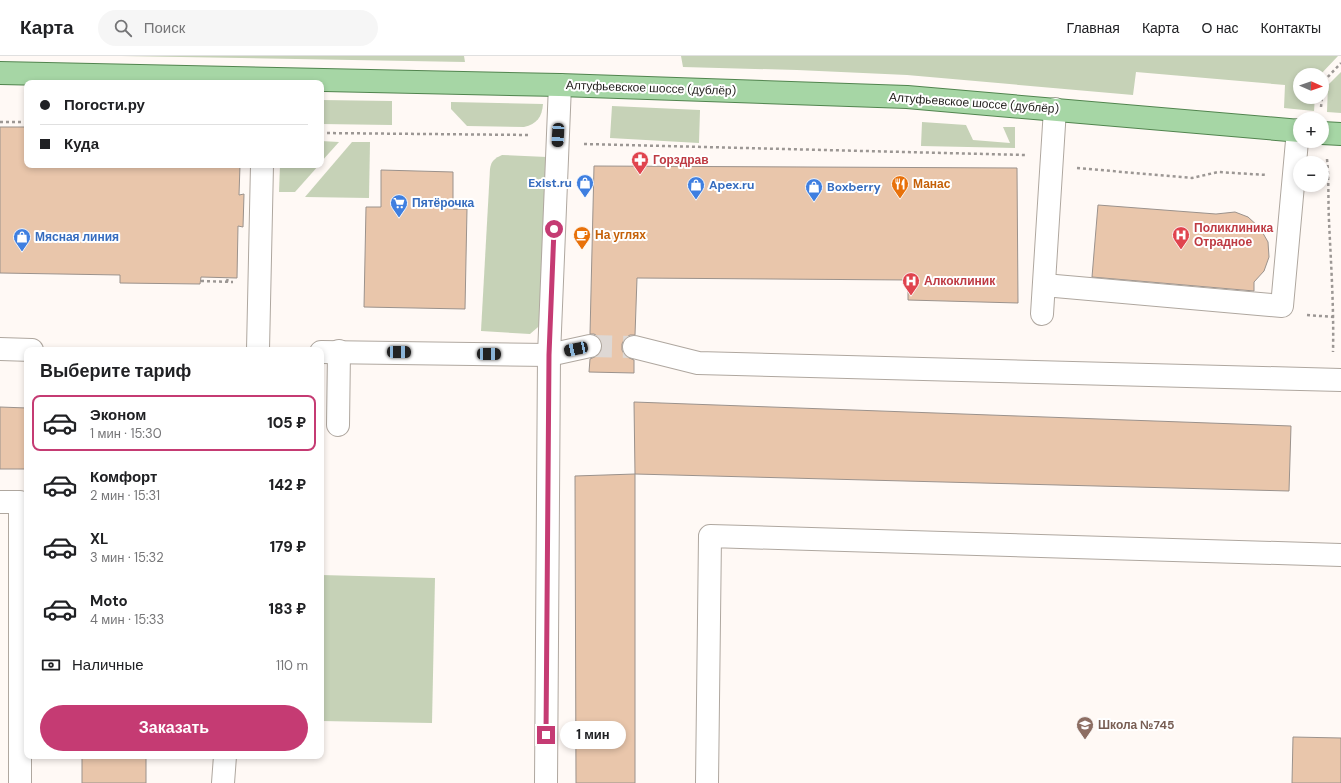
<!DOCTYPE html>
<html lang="ru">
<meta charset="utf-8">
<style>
body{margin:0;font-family:"DM Sans",sans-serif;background:#f6f6f6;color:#202124;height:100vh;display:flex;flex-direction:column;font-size:15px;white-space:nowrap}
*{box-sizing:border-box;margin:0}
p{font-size:13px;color:#757577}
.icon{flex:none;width:22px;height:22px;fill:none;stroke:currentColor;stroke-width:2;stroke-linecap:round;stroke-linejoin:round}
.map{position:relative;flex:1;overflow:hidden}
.panel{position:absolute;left:24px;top:291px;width:300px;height:412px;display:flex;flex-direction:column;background:#fff;border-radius:8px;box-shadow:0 2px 6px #0003}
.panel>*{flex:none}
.guide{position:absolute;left:24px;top:24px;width:300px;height:88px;border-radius:8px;box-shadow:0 2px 6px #0003;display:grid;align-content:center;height:88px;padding:0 16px;background:#fff}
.needle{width:26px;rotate:92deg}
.fabs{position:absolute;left:1293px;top:12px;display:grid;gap:8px}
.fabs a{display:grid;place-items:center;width:36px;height:36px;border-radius:50%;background:#fff;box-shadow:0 2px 6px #0003;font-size:20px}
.end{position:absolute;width:18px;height:18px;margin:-9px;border:5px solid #c53b73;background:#fff;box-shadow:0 0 0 2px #fff}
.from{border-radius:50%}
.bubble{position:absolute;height:28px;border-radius:14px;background:#fff;box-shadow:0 2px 6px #0003;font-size:13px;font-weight:800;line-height:28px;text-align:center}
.car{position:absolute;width:12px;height:24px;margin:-12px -6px;border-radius:5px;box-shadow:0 0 3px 1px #0007;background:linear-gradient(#222 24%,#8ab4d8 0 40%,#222 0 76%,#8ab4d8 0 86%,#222 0)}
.guide b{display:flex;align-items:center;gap:14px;height:38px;font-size:15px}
.guide b+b{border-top:1px solid #e0e0e0}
.guide i{width:10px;height:10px;background:#202124}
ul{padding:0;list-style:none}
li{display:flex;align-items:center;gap:12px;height:56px;margin:0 8px 6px;padding:0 8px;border:2px solid transparent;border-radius:8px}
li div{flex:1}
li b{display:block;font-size:15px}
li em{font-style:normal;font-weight:800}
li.active{border-color:#c53b73}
li>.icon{width:36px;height:36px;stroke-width:1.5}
h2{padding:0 16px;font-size:18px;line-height:48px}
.pay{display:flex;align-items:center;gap:10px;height:44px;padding:0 16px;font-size:15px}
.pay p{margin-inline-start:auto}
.action{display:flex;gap:8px;margin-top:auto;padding:8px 16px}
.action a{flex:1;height:46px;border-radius:24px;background:#c53b73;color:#fff;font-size:16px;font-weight:800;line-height:46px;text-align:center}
header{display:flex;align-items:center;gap:24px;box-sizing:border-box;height:56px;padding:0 20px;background:#fff;border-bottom:1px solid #e0e0e0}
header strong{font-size:19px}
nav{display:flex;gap:22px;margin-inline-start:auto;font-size:14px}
.search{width:280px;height:36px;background:#f6f6f6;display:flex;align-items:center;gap:10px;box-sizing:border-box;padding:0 14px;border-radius:22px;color:#757577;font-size:15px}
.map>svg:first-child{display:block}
.green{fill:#c6d2b7}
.building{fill:#e9c6ab;stroke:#9b928c}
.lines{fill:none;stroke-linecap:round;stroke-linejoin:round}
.minor-tunnel{stroke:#ded8d4;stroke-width:22;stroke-dasharray:22 11;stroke-linecap:butt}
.minor-casing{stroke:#afa79f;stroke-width:24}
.major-casing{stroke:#51844e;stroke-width:24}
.path{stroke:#9c9794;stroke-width:2.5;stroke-dasharray:3 3;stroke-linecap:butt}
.minor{stroke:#fff;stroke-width:22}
.major{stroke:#a6d6a5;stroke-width:22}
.route{stroke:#c53b73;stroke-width:5}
.labels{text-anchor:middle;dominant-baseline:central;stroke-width:4;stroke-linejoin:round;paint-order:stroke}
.street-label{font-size:12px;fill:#221f1c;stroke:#fff}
.health-label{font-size:12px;font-weight:bold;fill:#be3a42;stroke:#fff;text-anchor:start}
.shop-label{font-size:12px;font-weight:bold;fill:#366cbe;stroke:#fff;text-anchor:start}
.food-label{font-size:12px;font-weight:bold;fill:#c56008;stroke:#fff;text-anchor:start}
.education-label{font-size:12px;font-weight:bold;fill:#785e54;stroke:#fff;text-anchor:start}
</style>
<header>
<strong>Карта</strong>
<div class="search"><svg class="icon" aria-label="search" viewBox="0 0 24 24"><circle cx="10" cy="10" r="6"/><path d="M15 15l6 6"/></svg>Поиск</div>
<nav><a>Главная</a><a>Карта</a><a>О нас</a><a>Контакты</a></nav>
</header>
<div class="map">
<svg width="1341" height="727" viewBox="0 0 1341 727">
<rect width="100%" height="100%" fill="#fff9f5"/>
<!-- green -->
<g class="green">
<path d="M121,0H464L465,6Z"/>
<path d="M681,0H1338L1320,19H1300V41H1315L1314,55L1284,52L1285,29L1136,16L1133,39L907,19L797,14L683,11Z"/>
<path d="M1341,16V57L1327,56L1328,29Z"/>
<path d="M321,44L392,45V69L321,68Z"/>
<path d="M451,46L543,48C542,61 537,68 524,71L467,70L451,53Z"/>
<path d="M612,50L700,54L699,87L610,82Z"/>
<path d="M922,66L966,69L973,84L1010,87L1003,71H1015V92L921,90Z"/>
<path d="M321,85L339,86L321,106Z"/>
<path d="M352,86H370L369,142L305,141Z"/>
<path d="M502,99L547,101L545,265L530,278L481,275L490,113C491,105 495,102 502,99Z"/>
<path d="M280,109H319L295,136H279Z"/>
<path d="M321,519L435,522L432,667L321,665Z"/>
</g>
<!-- building -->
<g class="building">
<path d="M0,71H27V109H240L239,139L244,138L243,171L238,170L237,222L201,221L200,228L120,227V219L0,217Z"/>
<path d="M594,110L1017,112L1018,247L908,244V224L637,222L635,279H630L625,282L622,288V294L625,300L634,304V317L589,316L590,303L599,299L602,294V288L599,281L594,278H590Z"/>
<path d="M381,114L453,116V153H467L465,253L364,251L366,151H381Z"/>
<path d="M1098,149L1216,158L1235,156L1248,161L1260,172L1268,186L1269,201L1264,215L1254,226V235L1092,221Z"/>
<path d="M634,346L1291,370L1289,435L635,418Z"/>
<path d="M0,351L27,352V413H0Z"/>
<path d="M635,418V727H576L575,420Z"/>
<path d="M1293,681L1341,682V727H1292Z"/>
<rect x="82" y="700" width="64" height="27"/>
</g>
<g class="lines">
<!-- minor-tunnel -->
<path class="minor-tunnel" d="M590,290L634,291"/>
<!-- minor casing -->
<g class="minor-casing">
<g id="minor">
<path d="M1044,229L1282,250L1298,74"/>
<path d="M1042,258L1055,53"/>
<path d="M634,291L698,307L1341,324"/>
<path d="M0,293L32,294"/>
<path d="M258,294L262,109"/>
<path d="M321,296L549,299L590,290"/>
<path d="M338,369L339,295"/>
<path d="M0,446H20V727"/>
<path d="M223,727L225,700"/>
<path d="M546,727L549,299L560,29"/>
<path d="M707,727L710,480L1341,499"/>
</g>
</g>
<!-- major casing -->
<g class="major-casing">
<g id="major">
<path d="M0,17L560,29L907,41L1300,75"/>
<path d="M1322,77L1341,78"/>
</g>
</g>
<!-- path -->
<g class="path">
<path d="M1322,37L1323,26L1341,7"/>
<path d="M1321,51L1322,41"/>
<path d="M0,66H27"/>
<path d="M321,77L530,79"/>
<path d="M584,88L1025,99"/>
<path d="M1327,103C1329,124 1328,144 1329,165C1331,208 1334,252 1333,296"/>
<path d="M1077,112L1192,122L1218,116L1267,119"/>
<path d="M1322,122L1329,120"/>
<path d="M201,225L233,226"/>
<path d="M227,226L228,221"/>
<path d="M1307,259L1334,261"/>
</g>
<!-- minor -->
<use href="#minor" class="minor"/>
<!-- major -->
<use href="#major" class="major"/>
</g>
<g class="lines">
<!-- route -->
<path class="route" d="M546,679L549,299L554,173"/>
</g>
<!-- icons -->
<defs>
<g id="pharmacy-pin" transform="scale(0.9)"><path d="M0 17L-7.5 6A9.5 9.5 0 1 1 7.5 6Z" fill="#e0444e" stroke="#fff"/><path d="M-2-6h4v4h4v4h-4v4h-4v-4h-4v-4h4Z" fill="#fff"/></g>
<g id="shop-pin" transform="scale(0.9)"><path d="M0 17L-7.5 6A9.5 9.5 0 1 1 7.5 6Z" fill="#3f7fe0" stroke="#fff"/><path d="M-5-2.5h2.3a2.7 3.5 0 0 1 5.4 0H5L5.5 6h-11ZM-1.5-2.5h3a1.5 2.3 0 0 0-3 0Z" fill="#fff"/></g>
<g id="restaurant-pin" transform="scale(0.9)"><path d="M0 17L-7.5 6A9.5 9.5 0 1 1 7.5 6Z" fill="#e8710a" stroke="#fff"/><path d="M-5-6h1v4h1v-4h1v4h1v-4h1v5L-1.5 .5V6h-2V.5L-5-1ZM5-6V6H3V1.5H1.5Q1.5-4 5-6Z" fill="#fff"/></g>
<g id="supermarket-pin" transform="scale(0.9)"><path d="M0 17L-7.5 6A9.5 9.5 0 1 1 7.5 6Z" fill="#3f7fe0" stroke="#fff"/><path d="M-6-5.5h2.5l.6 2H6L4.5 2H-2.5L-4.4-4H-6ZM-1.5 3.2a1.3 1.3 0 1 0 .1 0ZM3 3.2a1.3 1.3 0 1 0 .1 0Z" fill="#fff"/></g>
<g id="cafe-pin" transform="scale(0.9)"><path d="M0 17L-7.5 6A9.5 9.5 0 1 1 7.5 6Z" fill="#e8710a" stroke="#fff"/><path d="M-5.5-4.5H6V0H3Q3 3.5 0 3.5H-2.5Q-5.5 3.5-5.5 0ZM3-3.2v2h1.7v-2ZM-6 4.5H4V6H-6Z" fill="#fff"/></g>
<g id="hospital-pin" transform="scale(0.9)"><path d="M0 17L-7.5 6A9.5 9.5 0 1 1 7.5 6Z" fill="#e0444e" stroke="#fff"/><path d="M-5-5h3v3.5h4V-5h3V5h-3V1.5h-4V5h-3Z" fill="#fff"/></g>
<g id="school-pin" transform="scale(0.9)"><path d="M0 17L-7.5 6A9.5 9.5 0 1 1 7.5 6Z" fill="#8d6e63" stroke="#fff"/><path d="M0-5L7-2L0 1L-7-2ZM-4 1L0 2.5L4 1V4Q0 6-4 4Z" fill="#fff"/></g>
</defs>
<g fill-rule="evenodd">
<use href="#pharmacy-pin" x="640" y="104"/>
<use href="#shop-pin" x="585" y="127"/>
<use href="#restaurant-pin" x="900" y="128"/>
<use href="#shop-pin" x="696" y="129"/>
<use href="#shop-pin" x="814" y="131"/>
<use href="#supermarket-pin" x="399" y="147"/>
<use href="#cafe-pin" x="582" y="179"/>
<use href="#hospital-pin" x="1181" y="179"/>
<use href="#shop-pin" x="22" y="181"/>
<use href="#hospital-pin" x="911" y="225"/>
<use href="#school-pin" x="1085" y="669"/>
</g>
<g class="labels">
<!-- street labels -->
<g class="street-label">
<text transform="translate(651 32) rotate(2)">Алтуфьевское шоссе (дублёр)</text>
<text transform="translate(974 47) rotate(4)">Алтуфьевское шоссе (дублёр)</text>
</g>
<!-- health labels -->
<g class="health-label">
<text x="653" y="104">Горздрав</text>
<text x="1194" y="172">Поликлиника<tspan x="1194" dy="14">Отрадное</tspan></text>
<text x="924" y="225">Алкоклиник</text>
</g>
<!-- shop labels -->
<g class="shop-label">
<text x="572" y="127" text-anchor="end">Exist.ru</text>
<text x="709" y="129">Apex.ru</text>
<text x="827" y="131">Boxberry</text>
<text x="412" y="147">Пятёрочка</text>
<text x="35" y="181">Мясная линия</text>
</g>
<!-- food labels -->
<g class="food-label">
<text x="913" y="128">Манас</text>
<text x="595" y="179">На углях</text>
</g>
<!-- education labels -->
<g class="education-label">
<text x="1098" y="669">Школа №745</text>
</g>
</g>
</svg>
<div class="fabs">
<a><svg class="needle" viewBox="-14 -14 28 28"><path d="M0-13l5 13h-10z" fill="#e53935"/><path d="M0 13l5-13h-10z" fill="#757577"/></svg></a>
<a>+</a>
<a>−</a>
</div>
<i class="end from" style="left:554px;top:173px"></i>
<i class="end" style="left:546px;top:679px"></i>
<div class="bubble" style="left:560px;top:665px;width:66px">1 мин</div>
<i class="car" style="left:558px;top:79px;rotate:183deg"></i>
<i class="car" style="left:576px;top:293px;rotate:258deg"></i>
<i class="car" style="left:399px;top:296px;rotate:91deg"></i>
<i class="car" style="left:489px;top:298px;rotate:91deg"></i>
<div class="guide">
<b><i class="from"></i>Погости.ру</b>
<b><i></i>Куда</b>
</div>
<section class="panel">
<h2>Выберите тариф</h2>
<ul>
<li class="active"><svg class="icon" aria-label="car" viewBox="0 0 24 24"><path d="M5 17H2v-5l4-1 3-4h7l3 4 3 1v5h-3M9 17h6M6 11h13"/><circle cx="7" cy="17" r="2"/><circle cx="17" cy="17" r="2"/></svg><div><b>Эконом</b><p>1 мин · 15:30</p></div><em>105 ₽</em></li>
<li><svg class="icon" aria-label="car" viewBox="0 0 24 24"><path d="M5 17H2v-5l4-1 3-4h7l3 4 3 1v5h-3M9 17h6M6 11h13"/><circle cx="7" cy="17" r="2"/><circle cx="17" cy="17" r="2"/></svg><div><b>Комфорт</b><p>2 мин · 15:31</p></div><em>142 ₽</em></li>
<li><svg class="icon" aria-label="car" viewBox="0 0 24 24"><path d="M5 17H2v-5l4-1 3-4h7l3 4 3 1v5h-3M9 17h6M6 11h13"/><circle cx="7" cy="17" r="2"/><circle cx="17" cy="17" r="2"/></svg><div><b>XL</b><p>3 мин · 15:32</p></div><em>179 ₽</em></li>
<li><svg class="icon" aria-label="car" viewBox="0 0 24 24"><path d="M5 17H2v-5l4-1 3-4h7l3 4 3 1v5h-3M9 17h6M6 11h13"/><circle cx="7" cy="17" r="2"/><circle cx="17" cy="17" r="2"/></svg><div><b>Moto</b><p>4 мин · 15:33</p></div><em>183 ₽</em></li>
</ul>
<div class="pay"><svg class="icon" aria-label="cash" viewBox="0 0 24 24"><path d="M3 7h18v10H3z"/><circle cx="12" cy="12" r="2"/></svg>Наличные<p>110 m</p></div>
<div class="action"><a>Заказать</a></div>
</section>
</div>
